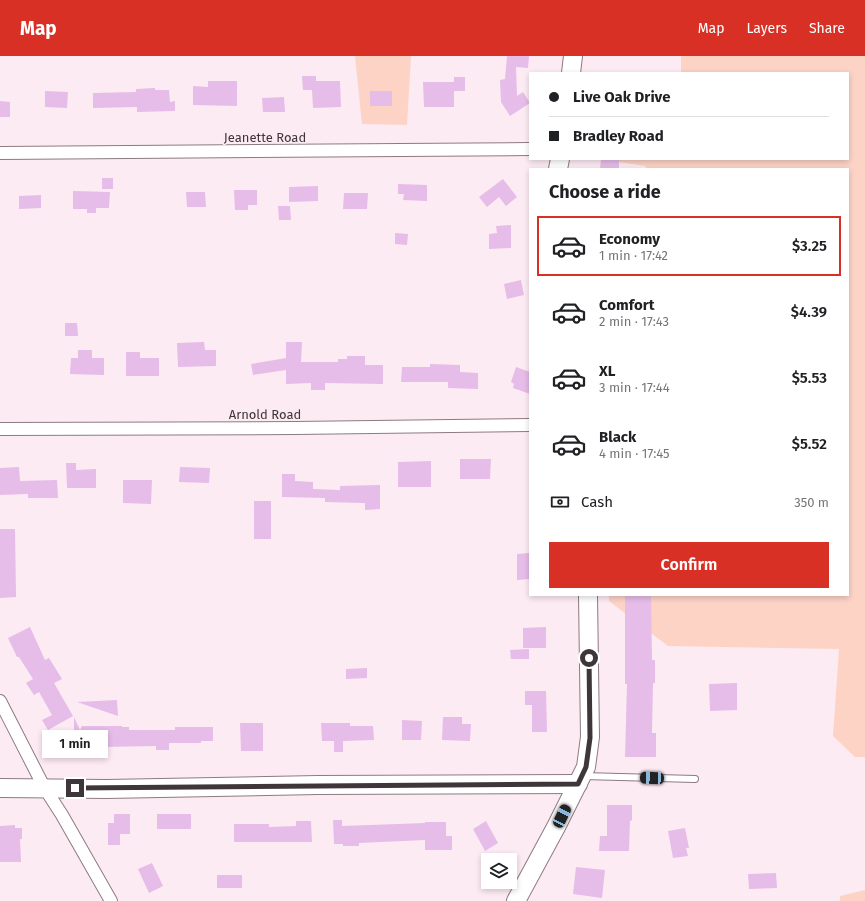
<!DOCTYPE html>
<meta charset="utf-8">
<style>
body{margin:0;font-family:"Fira Sans",sans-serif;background:#f2f2f2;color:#202124;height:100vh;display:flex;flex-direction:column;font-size:15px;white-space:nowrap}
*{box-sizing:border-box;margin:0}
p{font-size:13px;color:#757577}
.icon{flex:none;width:22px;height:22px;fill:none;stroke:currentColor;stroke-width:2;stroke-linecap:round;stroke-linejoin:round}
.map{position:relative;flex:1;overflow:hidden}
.details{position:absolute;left:529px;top:112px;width:320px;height:428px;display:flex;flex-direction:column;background:#fff;border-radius:0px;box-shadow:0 2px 6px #0003}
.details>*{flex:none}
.banner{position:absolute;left:529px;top:16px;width:320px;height:88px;border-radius:0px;box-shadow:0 2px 6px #0003;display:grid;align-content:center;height:88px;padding:0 20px;background:#fff}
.tools{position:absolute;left:481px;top:797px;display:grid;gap:8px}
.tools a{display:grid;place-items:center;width:36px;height:36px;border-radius:0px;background:#fff;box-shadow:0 2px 6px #0003;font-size:20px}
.end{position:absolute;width:18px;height:18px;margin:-9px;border:5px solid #3e3639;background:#fff;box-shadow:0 0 0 2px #fff}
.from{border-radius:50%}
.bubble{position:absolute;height:28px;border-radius:0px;background:#fff;box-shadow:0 2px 6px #0003;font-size:13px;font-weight:600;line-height:28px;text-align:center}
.car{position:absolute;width:12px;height:24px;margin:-12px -6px;border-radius:5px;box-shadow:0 0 3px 1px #0007;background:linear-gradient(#222 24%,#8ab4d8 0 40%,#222 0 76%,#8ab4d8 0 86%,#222 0)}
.banner b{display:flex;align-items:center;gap:14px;height:38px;font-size:15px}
.banner b+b{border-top:1px solid #e0e0e0}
.banner i{width:10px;height:10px;background:#202124}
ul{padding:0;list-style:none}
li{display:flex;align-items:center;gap:12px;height:60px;margin:0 8px 6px;padding:0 12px;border:2px solid transparent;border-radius:0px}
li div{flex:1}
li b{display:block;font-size:15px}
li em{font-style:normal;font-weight:600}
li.selected{border-color:#d93025}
li>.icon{width:36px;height:36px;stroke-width:1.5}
h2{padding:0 20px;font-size:18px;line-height:48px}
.pay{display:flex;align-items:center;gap:10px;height:44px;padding:0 20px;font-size:15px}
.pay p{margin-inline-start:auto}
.primary-button{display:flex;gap:8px;margin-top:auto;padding:8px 20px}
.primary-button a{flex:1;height:46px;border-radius:0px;background:#d93025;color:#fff;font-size:16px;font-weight:600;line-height:46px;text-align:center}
header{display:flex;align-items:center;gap:24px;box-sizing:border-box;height:56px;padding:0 20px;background:#d93025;color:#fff}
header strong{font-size:19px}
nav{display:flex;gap:22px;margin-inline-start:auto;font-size:14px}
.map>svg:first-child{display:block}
.green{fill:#fcd3c5}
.building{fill:#e6bce8}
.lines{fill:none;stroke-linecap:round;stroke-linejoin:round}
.lane-casing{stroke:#8d7a82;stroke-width:8}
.street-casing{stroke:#8d7a82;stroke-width:14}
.secondary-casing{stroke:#8d7a82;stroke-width:20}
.lane{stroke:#fff;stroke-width:6}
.street{stroke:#fff;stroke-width:12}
.secondary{stroke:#fff;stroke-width:18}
.route{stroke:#3e3639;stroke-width:5}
.labels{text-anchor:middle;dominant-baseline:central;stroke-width:3;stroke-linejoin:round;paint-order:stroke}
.street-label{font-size:13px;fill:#3e3639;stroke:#fdebf3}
</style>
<header>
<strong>Map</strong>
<nav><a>Map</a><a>Layers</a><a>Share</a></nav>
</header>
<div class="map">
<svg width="865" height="845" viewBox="0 0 865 845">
<rect width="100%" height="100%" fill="#fdebf3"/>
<!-- green -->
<g class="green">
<path d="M355,0H411L407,69L362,68Z"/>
<path d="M681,0H865V701H855L833,680L839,593L668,590L609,545V539H848V113H647L645,110L599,103H848V17H681Z"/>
<path d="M865,834V845H840V840Z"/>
</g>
<!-- building -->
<g class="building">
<path d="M507,0H529L528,12L516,11L517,40L523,36L530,47L510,60L501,46L500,24L505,23Z"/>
<path d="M302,20H316V25H340L341,51L313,52L312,34H303Z"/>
<path d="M454,21H465V35H454V51H424L423,26H454Z"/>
<path d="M208,25H237V50L193,49V30L208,31Z"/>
<path d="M155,32V34H169L170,46L175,45V55L137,56V51L93,52V37L136,36V33Z"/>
<path d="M45,35L68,36L67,52L45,51Z"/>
<rect x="370" y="35" width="22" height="15"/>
<path d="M284,41L285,56H263L262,42Z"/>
<path d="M0,45L10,46V61H0Z"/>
<path d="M601,103H619V113H600Z"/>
<rect x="102" y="122" width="11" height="11"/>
<path d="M503,123L517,141L506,150L499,141L487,151L479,141Z"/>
<path d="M398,128L427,129V145L403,144L404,138H398Z"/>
<path d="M318,130V145L289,146V131Z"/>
<path d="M234,134H257V149H248V154H235Z"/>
<path d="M73,135L110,136L109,152H96V157H87V153H73Z"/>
<path d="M186,136H205L206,151H187Z"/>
<path d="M344,137H368L367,153H343Z"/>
<path d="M41,139V152L19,153V140Z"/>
<path d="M278,150H290L291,164H279Z"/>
<path d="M511,169V192L489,193V178L497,177L496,170Z"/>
<path d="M395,177L408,178L407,189L395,188Z"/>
<path d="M521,224L524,239L507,243L504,228Z"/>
<path d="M65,267H77L78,280H65Z"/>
<path d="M204,286L205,294H216V310L178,311L177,287Z"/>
<path d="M286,286H302L301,306H338V303H347V300H365V309H383V328L325,327V334H311V327L286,328V314L253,319L251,308L286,302Z"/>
<path d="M78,294H92V302H104V319L70,318L71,302H78Z"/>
<path d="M126,296H140V302H159V320H126Z"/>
<path d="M430,308L460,309V316L478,317V333L448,332V326H401L402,311H430Z"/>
<path d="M516,311L530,316V338L513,332L514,328L511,326Z"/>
<path d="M460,403H491L490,423H460Z"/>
<path d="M431,405V431H398V406Z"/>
<path d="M66,407H76V414L96,413V432H67Z"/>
<path d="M19,411L20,425L57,424L58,442H28V438L0,439V412Z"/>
<path d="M180,411L210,412L209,427L179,426Z"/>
<path d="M282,418H295V425L313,426V433L340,434V430L380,429V453L365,454V447L325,446V442L282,441Z"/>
<path d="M123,424H152L151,448L123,447Z"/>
<rect x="254" y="445" width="17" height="38"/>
<path d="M0,473H15L16,541L0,542Z"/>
<path d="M530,497V523L517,524V498Z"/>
<path d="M625,539H651L652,604H655V627H653L652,677H656V701H625L627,628H625Z"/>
<path d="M30,571L45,604L49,602L62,623L54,627L73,660L48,674L42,664L52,659L39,636L34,639L26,627L33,623L19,601H17L8,582Z"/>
<path d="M546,571V592H523V572Z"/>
<path d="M529,593V603H511L510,594Z"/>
<path d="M367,612V622L346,623V613Z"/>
<path d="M737,627V654L710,655L709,628Z"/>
<path d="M525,635H546L547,676H532V649H525Z"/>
<path d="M117,644L118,660L77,646Z"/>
<path d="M74,661L80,674L82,670H122V671H129V674H175V671H213V685H201V687H169V694H156V690L103,691V686H74Z"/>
<path d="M443,661H462V668H471L470,685L442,684Z"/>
<path d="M402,664L422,665L421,684H402Z"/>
<path d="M240,667H263V695H241Z"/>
<path d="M321,667H350V670H373L374,684L343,685V696H334V685H322Z"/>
<path d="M607,749H632V764L630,765L629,795H599L600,780H607Z"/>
<path d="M114,758H130V778H120V789H108V767H114Z"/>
<rect x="157" y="758" width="34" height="15"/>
<path d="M333,764H342V770L425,767V766H446V780H452V794H425V784L359,787V790H343V788H334Z"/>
<path d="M296,765H311L312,786H234V768H269V771L296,770Z"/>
<path d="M486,765L498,787L485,795L473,773Z"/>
<path d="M15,769V772H22V783H20L21,806H0V770Z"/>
<path d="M685,772L689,792H686L688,800L673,802L668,775Z"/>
<path d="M152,807L163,830L149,837L138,813Z"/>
<path d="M576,811L605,814L602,842L573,838Z"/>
<path d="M776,817L777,832L749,833L748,818Z"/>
<rect x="217" y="819" width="25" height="13"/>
</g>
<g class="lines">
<!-- lane casing -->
<g class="lane-casing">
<path id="lane" d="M583,720L695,723"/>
</g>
<!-- street casing -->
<g class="street-casing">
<g id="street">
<path d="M0,97L530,93"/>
<path d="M0,373L295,372L530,369"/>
<path d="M0,645L44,731L62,759L111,845"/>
</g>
</g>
<!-- secondary casing -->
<g class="secondary-casing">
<g id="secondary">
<path d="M571,17L573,0"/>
<path d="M558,113L560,103"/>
<path d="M0,732L106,733L318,729L578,728"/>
<path d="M516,845L556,771L586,711L590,681L588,539"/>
</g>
</g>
<!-- lane -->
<use href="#lane" class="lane"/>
<!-- street -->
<use href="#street" class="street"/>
<!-- secondary -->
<use href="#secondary" class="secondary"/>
</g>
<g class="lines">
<!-- route -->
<path class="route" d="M75,732L578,728L586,711L590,682L589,602"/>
</g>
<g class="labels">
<!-- street labels -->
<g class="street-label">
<text x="265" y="81">Jeanette Road</text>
<text x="265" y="358">Arnold Road</text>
</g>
</g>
</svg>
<div class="tools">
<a><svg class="icon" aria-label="layers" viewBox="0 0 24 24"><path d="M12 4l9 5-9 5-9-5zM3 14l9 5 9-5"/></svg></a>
</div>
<i class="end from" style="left:589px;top:602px"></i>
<i class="end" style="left:75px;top:732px"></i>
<div class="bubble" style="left:42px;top:674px;width:66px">1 min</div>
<i class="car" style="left:652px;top:722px;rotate:272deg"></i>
<i class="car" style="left:562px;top:760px;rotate:26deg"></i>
<div class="banner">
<b><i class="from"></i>Live Oak Drive</b>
<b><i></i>Bradley Road</b>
</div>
<section class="details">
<h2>Choose a ride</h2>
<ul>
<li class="selected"><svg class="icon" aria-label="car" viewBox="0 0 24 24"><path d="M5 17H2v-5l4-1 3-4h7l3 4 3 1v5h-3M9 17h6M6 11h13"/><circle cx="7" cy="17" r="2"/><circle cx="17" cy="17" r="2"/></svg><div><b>Economy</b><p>1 min · 17:42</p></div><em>$3.25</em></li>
<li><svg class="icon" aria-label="car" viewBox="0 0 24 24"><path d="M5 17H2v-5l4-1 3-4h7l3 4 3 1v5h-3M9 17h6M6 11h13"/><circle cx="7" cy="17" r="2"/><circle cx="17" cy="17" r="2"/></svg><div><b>Comfort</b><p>2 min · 17:43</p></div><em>$4.39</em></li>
<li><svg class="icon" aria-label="car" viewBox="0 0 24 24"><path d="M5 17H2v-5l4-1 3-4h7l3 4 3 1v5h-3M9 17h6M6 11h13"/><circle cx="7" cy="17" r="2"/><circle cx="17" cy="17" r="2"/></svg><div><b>XL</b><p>3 min · 17:44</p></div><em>$5.53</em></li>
<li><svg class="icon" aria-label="car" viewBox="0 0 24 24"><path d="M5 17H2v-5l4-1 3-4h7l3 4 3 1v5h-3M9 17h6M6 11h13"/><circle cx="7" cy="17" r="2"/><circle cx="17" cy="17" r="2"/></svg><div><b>Black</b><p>4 min · 17:45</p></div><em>$5.52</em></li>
</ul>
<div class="pay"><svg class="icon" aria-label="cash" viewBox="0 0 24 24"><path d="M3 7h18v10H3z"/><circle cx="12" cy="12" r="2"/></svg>Cash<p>350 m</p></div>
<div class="primary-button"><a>Confirm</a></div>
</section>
</div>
